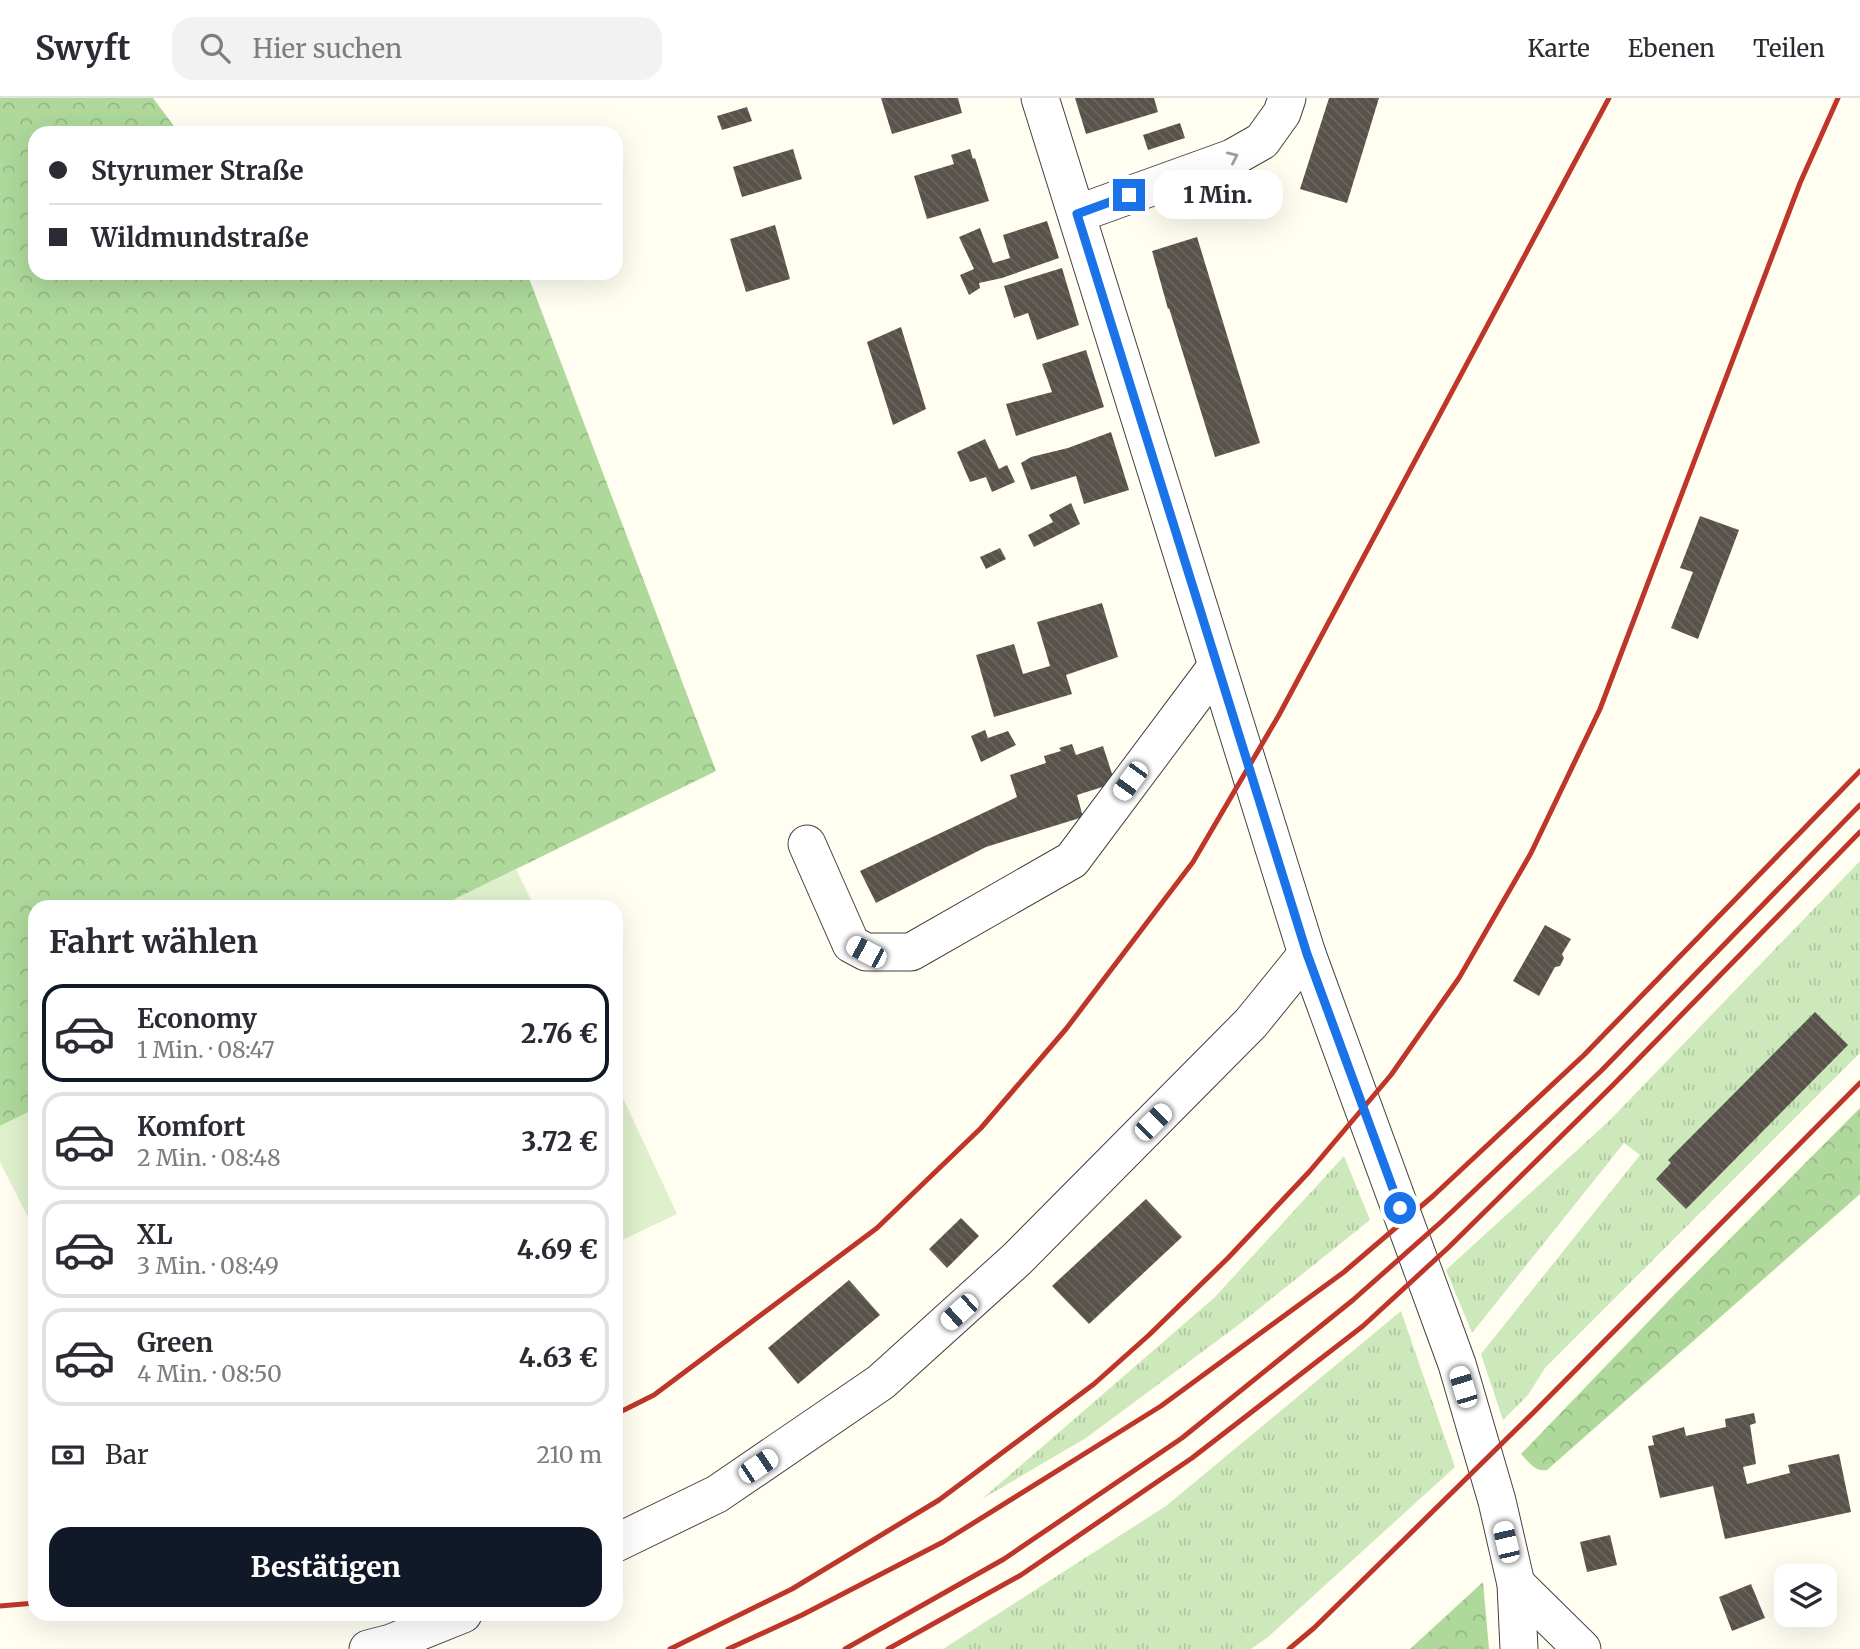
<!DOCTYPE html>
<html lang="de">
<meta charset="utf-8">
<style>
body{margin:0;font-family:Merriweather,serif;background:#f2f2f3;color:#2b2b33;height:100vh;display:flex;flex-direction:column;font-size:26px;white-space:nowrap}
*{box-sizing:border-box;margin:0}
p{font-size:23px;color:#7c7c81}
.icon{flex:none;width:38px;height:38px;fill:none;stroke:currentColor;stroke-width:2;stroke-linecap:round;stroke-linejoin:round}
.map{position:relative;flex:1;overflow:hidden}
.details{position:absolute;left:28px;top:802px;width:595px;height:721px;display:flex;flex-direction:column;background:#fff;border-radius:21px;box-shadow:0 7px 28px #0002}
.details>*{flex:none}
.top-card{position:absolute;left:28px;top:28px;width:595px;height:154px;border-radius:21px;box-shadow:0 7px 28px #0002;display:grid;align-content:center;height:154px;padding:0 21px;background:#fff}
.fabs{position:absolute;left:1774px;top:1466px;display:grid;gap:14px}
.fabs a{display:grid;place-items:center;width:63px;height:63px;border-radius:14px;background:#fff;box-shadow:0 7px 28px #0002;font-size:35px}
.end{position:absolute;width:32px;height:32px;margin:-16px;border:9px solid #1a73e8;background:#fff;box-shadow:0 0 0 4px #fff}
.from{border-radius:50%}
.bubble{position:absolute;height:49px;border-radius:21px;background:#fff;box-shadow:0 7px 28px #0002;font-size:23px;font-weight:800;line-height:49px;text-align:center}
.car{position:absolute;width:21px;height:42px;margin:-21px -10px;border-radius:9px;box-shadow:0 0 5px 2px #0007;background:linear-gradient(#fff 24%,#345 0 40%,#fff 0 76%,#345 0 86%,#fff 0)}
.top-card b{display:flex;align-items:center;gap:24px;height:66px;font-size:26px}
.top-card b+b{border-top:2px solid #e1e1e2}
.top-card i{width:18px;height:18px;background:#2b2b33}
ul{padding:0;list-style:none}
li{display:flex;align-items:center;gap:21px;height:98px;margin:0 14px 10px;padding:0 7px;border:4px solid #e1e1e2;border-radius:21px}
li div{flex:1}
li b{display:block;font-size:26px}
li em{font-style:normal;font-weight:800}
li.current{border-color:#111827}
li>.icon{width:63px;height:63px;stroke-width:1.5}
h2{padding:0 21px;font-size:32px;line-height:84px}
.pay{display:flex;align-items:center;gap:18px;height:77px;padding:0 21px;font-size:26px}
.pay p{margin-inline-start:auto}
.cta{display:flex;gap:14px;margin-top:auto;padding:14px 21px}
.cta a{flex:1;height:80px;border-radius:21px;background:#111827;color:#fff;font-size:28px;font-weight:800;line-height:80px;text-align:center}
header{display:flex;align-items:center;gap:42px;box-sizing:border-box;height:98px;padding:0 35px;background:#fff;border-bottom:2px solid #e1e1e2}
header strong{font-size:33px}
nav{display:flex;gap:38px;margin-inline-start:auto;font-size:24px}
.search{width:490px;height:63px;background:#f2f2f3;display:flex;align-items:center;gap:18px;box-sizing:border-box;padding:0 24px;border-radius:21px;color:#7c7c81;font-size:26px}
.map>svg:first-child{display:block}
.grass{fill:url(#grass-tufts)}
.forest{fill:url(#forest-crowns)}
.pitch{fill:#dff0cd}
.building{fill:url(#building-back-hatch)}
.lines{fill:none;stroke-linecap:round;stroke-linejoin:round}
.minor-casing{stroke:#424242;stroke-width:39}
.minor{stroke:#fff;stroke-width:37}
.rail{stroke:#bd3629;stroke-width:5}
.oneway{stroke:#9f9f9f}
.route{stroke:#1a73e8;stroke-width:9}
</style>
<header>
<strong>Swyft</strong>
<div class="search"><svg class="icon" aria-label="search" viewBox="0 0 24 24"><circle cx="10" cy="10" r="6"/><path d="M15 15l6 6"/></svg>Hier suchen</div>
<nav><a>Karte</a><a>Ebenen</a><a>Teilen</a></nav>
</header>
<div class="map">
<svg width="1860" height="1551" viewBox="0 0 1860 1551">
<defs>
<pattern id="grass-tufts" width="24" height="20" patternUnits="userSpaceOnUse" patternTransform="scale(1.75)"><rect width="24" height="20" fill="#cde9bb"/><path d="M3 7l-1-3M5 7V3M7 7l1-3M15 17l-1-3M17 17v-4M19 17l1-3" fill="none" stroke="#afc7a0"/></pattern>
<pattern id="forest-crowns" width="20" height="18" patternUnits="userSpaceOnUse" patternTransform="scale(1.75)"><rect width="20" height="18" fill="#aed99b"/><path d="M2 6a3 3 0 1 1 6 0M12 15a3 3 0 1 1 6 0" fill="none" stroke="#94b984"/></pattern>
<pattern id="building-back-hatch" width="6" height="6" patternUnits="userSpaceOnUse" patternTransform="scale(1.75)"><rect width="6" height="6" fill="#58524b"/><path d="M-1 5l2 2M0 0l6 6M5-1l2 2" fill="none" stroke="#6b6661"/></pattern>
</defs>
<rect width="100%" height="100%" fill="#fffef1"/>
<!-- grass -->
<g class="grass">
<path d="M1860,763V955L1545,1270L1528,1297L1503,1322L1481,1256L1640,1057L1624,1045L1472,1235L1446,1172L1609,1023Z"/>
<path d="M1344,1058L1370,1122L1241,1225L1086,1340L982,1401L1215,1199Z"/>
<path d="M1401,1213L1455,1369L1268,1539L1251,1551H943L1166,1408Z"/>
</g>
<!-- forest -->
<g class="forest">
<path d="M0,0H153L179,35H35V175H527L716,673L441,808H35V1011L0,1028Z"/>
<path d="M1860,1010V1096L1547,1372C1535,1374 1529,1364 1521,1356L1674,1197Z"/>
<path d="M1483,1484L1489,1551H1410Z"/>
</g>
<!-- pitch -->
<g class="pitch">
<path d="M516,771L534,808H441Z"/>
<path d="M616,985L677,1116L616,1145Z"/>
<path d="M35,1011V1133L0,1064V1028Z"/>
</g>
<!-- building -->
<g class="building">
<path d="M881,0H958L962,15L892,36Z"/>
<path d="M1075,0H1154L1158,14L1086,36Z"/>
<path d="M1329,0H1379L1347,105L1300,91Z"/>
<path d="M747,9L752,23L722,32L717,18Z"/>
<path d="M1180,25L1185,40L1148,52L1143,37Z"/>
<path d="M793,51L802,81L742,99L733,69Z"/>
<path d="M970,51L973,61L975,60L989,103L927,121L914,78L954,66L951,57Z"/>
<path d="M1047,123L1059,160L1002,180L979,185L980,190L969,197L960,177L974,171L959,139L980,130L993,165L1010,160L1003,137Z"/>
<path d="M775,127L790,181L746,194L730,141Z"/>
<path d="M1197,139L1260,345L1215,359L1169,210L1168,211L1152,153Z"/>
<path d="M1062,170L1079,227L1037,242L1028,215L1014,220L1004,188Z"/>
<path d="M901,229L926,311L893,327L867,244Z"/>
<path d="M1086,252L1104,309L1016,338L1006,306L1052,294L1042,266Z"/>
<path d="M1111,334L1129,392L1084,406L1076,378L1031,392L1021,365L1031,359L1068,350Z"/>
<path d="M985,341L999,371L1007,367L1015,384L992,394L986,379L970,384L957,354Z"/>
<path d="M1071,405L1080,426L1034,449L1028,437L1053,424L1049,417Z"/>
<path d="M1700,418L1739,432L1698,541L1671,530L1693,474L1680,470Z"/>
<path d="M1000,450L1006,461L986,471L980,459Z"/>
<path d="M1102,505L1118,559L1066,577L1072,596L994,619L976,557L1014,546L1023,576L1050,568L1037,524Z"/>
<path d="M985,632L988,640L1008,633L1016,647L981,664L971,638Z"/>
<path d="M1072,646L1076,657L1103,648L1115,685L1077,697L1083,719L986,749L876,805L860,773L1017,699L1010,677L1046,665L1044,658L1061,653L1059,650Z"/>
<path d="M1545,827L1571,841L1562,856L1564,860L1560,868L1555,869L1539,898L1513,883Z"/>
<path d="M1815,914L1848,947L1686,1111L1656,1081L1671,1065L1668,1062Z"/>
<path d="M1146,1101L1182,1139L1089,1226L1052,1188Z"/>
<path d="M961,1120L979,1138L947,1170L929,1151Z"/>
<path d="M849,1182L880,1217L798,1286L768,1250Z"/>
<path d="M1754,1315L1756,1325L1750,1327L1756,1366L1743,1369L1747,1386L1790,1375L1788,1367L1839,1356L1851,1414L1725,1441L1713,1388L1660,1400L1648,1348L1654,1347L1652,1338L1684,1329L1686,1338L1726,1329L1725,1321Z"/>
<path d="M1610,1437L1617,1467L1587,1474L1580,1444Z"/>
<path d="M1751,1486L1765,1520L1732,1533L1719,1499Z"/>
</g>
<g class="lines">
<!-- minor casing -->
<g class="minor-casing">
<g id="minor">
<path d="M1040,0L1307,856L1457,1266L1497,1403L1516,1486L1519,1551"/>
<path d="M1077,116L1232,60L1262,43L1282,15L1287,0"/>
<path d="M807,746L851,846L866,854H911L1072,762L1217,568"/>
<path d="M616,1445L717,1396L881,1284L1017,1161L1251,925L1307,856"/>
<path d="M1516,1486L1582,1551"/>
<path d="M368,1551L391,1545L463,1516"/>
</g>
</g>
<!-- minor -->
<use href="#minor" class="minor"/>
<!-- rail -->
<g class="rail">
<path d="M616,1316L654,1297L877,1130L981,1030L1066,931L1193,764L1279,617L1609,0"/>
<path d="M0,1508L35,1505"/>
<path d="M670,1551L792,1491L939,1402L1094,1286L1149,1237L1228,1160L1309,1074L1391,977L1459,880L1531,755L1600,611L1800,85L1838,0"/>
<path d="M728,1551L802,1517L943,1444L1161,1308L1344,1174L1433,1098L1584,957L1860,673"/>
<path d="M845,1551L1004,1461L1182,1340L1353,1202L1441,1124L1601,973L1860,707"/>
<path d="M888,1551L1021,1477L1192,1360L1363,1228L1449,1149L1613,987L1860,734"/>
<path d="M1289,1551L1314,1530L1534,1314L1860,985"/>
</g>
</g>
<!-- one-way arrows -->
<defs><path id="oneway-chevron" d="M-2-3.5L2.5 0L-2 3.5" fill="none" stroke-width="1.6" stroke-linecap="round" stroke-linejoin="round" transform="scale(1.75)"/></defs>
<use class="oneway" href="#oneway-chevron" transform="translate(1233 59) rotate(-25)"/>
<g class="lines">
<!-- route -->
<path class="route" d="M1129,97L1077,116L1307,856L1400,1110"/>
</g>
</svg>
<div class="fabs">
<a><svg class="icon" aria-label="layers" viewBox="0 0 24 24"><path d="M12 4l9 5-9 5-9-5zM3 14l9 5 9-5"/></svg></a>
</div>
<i class="end from" style="left:1400px;top:1110px"></i>
<i class="end" style="left:1129px;top:97px"></i>
<div class="bubble" style="left:1153px;top:72px;width:130px">1 Min.</div>
<i class="car" style="left:1130px;top:683px;rotate:216deg"></i>
<i class="car" style="left:866px;top:854px;rotate:298deg"></i>
<i class="car" style="left:1153px;top:1024px;rotate:45deg"></i>
<i class="car" style="left:959px;top:1214px;rotate:228deg"></i>
<i class="car" style="left:1463px;top:1289px;rotate:343deg"></i>
<i class="car" style="left:758px;top:1368px;rotate:56deg"></i>
<i class="car" style="left:1506px;top:1444px;rotate:347deg"></i>
<div class="top-card">
<b><i class="from"></i>Styrumer Straße</b>
<b><i></i>Wildmundstraße</b>
</div>
<section class="details">
<h2>Fahrt wählen</h2>
<ul>
<li class="current"><svg class="icon" aria-label="car" viewBox="0 0 24 24"><path d="M5 17H2v-5l4-1 3-4h7l3 4 3 1v5h-3M9 17h6M6 11h13"/><circle cx="7" cy="17" r="2"/><circle cx="17" cy="17" r="2"/></svg><div><b>Economy</b><p>1 Min. · 08:47</p></div><em>2.76 €</em></li>
<li><svg class="icon" aria-label="car" viewBox="0 0 24 24"><path d="M5 17H2v-5l4-1 3-4h7l3 4 3 1v5h-3M9 17h6M6 11h13"/><circle cx="7" cy="17" r="2"/><circle cx="17" cy="17" r="2"/></svg><div><b>Komfort</b><p>2 Min. · 08:48</p></div><em>3.72 €</em></li>
<li><svg class="icon" aria-label="car" viewBox="0 0 24 24"><path d="M5 17H2v-5l4-1 3-4h7l3 4 3 1v5h-3M9 17h6M6 11h13"/><circle cx="7" cy="17" r="2"/><circle cx="17" cy="17" r="2"/></svg><div><b>XL</b><p>3 Min. · 08:49</p></div><em>4.69 €</em></li>
<li><svg class="icon" aria-label="car" viewBox="0 0 24 24"><path d="M5 17H2v-5l4-1 3-4h7l3 4 3 1v5h-3M9 17h6M6 11h13"/><circle cx="7" cy="17" r="2"/><circle cx="17" cy="17" r="2"/></svg><div><b>Green</b><p>4 Min. · 08:50</p></div><em>4.63 €</em></li>
</ul>
<div class="pay"><svg class="icon" aria-label="cash" viewBox="0 0 24 24"><path d="M3 7h18v10H3z"/><circle cx="12" cy="12" r="2"/></svg>Bar<p>210 m</p></div>
<div class="cta"><a>Bestätigen</a></div>
</section>
</div>
